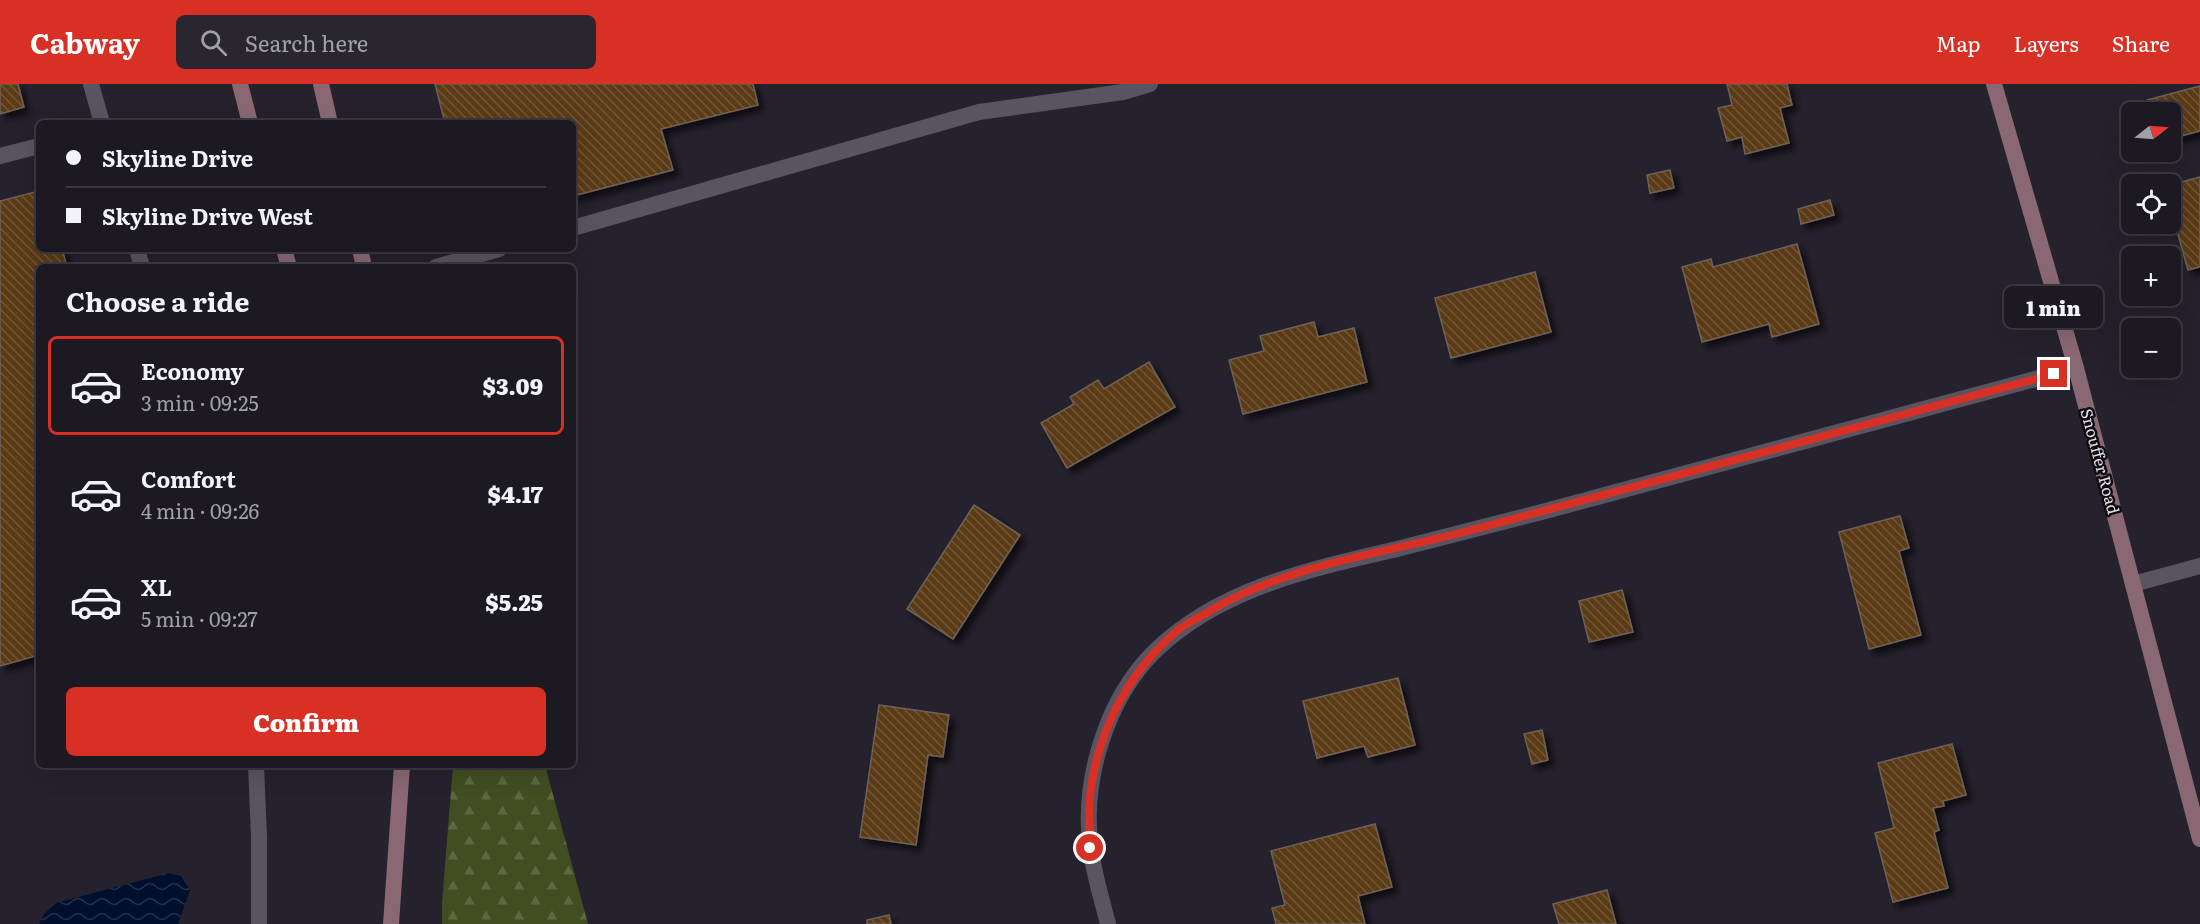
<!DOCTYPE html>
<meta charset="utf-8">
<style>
body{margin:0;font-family:Literata,serif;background:#29262f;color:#f1f3f6;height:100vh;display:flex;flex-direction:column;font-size:22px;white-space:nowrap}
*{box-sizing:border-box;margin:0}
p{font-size:20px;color:#a0a0a5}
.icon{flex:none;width:33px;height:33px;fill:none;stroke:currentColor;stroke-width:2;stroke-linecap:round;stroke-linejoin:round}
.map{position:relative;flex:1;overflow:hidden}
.details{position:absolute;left:36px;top:180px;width:540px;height:504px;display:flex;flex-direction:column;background:#1c1922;border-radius:9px;box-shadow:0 6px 24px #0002,0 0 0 2px #3a3840}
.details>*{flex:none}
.hud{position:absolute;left:36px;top:36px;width:540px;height:132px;border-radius:9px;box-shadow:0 6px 24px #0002,0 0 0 2px #3a3840;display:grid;align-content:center;height:132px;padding:0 30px;background:#1c1922}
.needle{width:39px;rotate:73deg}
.fabs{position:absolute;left:2121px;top:18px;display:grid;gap:12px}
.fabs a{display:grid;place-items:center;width:60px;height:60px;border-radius:9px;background:#1c1922;box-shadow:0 6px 24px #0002,0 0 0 2px #3a3840;font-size:30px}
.end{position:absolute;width:27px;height:27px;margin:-14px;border:8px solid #d93025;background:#fff;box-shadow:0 0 0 3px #fff}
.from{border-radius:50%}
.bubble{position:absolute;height:42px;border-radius:9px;background:#1c1922;box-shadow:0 6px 24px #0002,0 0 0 2px #3a3840;font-size:20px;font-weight:800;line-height:42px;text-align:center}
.hud b{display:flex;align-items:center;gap:21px;height:57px;font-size:22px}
.hud b+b{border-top:2px solid #3a3840}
.hud i{width:15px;height:15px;background:#f1f3f6}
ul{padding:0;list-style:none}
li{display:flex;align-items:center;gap:18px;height:99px;margin:0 12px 9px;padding:0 18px;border:3px solid transparent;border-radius:9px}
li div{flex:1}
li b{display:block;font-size:22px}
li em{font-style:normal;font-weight:800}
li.selected{border-color:#d93025}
li>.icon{width:54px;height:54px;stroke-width:1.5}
h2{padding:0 30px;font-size:27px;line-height:72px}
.action{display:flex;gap:12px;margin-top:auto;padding:12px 30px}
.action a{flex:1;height:69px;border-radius:9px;background:#d93025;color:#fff;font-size:24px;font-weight:800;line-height:69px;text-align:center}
header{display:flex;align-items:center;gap:36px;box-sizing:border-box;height:84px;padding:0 30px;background:#d93025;color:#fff}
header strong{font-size:28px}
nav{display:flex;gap:33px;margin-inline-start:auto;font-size:21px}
.search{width:420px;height:54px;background:#29262f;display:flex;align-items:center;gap:15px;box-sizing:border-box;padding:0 21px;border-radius:9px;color:#a0a0a5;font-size:22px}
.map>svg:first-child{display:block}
.forest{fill:url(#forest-firs)}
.water{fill:url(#water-waves)}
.building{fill:url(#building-back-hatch);stroke:#6e6257;stroke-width:1.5;filter:url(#shadow)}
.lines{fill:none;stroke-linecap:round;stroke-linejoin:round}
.service{stroke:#595461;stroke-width:16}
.minor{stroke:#595461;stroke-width:16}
.secondary{stroke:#896873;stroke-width:16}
.route{stroke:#d93025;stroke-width:8}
.labels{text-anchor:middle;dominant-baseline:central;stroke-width:5;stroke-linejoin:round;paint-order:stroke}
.street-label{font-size:16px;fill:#e1dee6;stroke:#0e0c11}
</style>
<header>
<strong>Cabway</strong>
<div class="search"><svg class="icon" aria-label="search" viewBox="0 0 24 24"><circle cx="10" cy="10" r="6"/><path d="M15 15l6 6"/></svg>Search here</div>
<nav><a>Map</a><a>Layers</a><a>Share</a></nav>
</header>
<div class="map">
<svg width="2200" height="840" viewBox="0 0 2200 840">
<defs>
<pattern id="forest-firs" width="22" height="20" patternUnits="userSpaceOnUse" patternTransform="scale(1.5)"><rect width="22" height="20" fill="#424e21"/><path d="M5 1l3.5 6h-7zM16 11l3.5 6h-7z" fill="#5d6741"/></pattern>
<pattern id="water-waves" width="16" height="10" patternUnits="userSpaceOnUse" patternTransform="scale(1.5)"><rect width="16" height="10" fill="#000f2d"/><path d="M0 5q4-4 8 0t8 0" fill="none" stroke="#25324b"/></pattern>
<pattern id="building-back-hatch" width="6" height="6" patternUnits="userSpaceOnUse" patternTransform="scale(1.5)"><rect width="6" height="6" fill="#5a3a16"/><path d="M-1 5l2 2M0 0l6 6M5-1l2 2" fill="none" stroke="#715638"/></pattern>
<filter id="shadow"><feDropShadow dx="5.5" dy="5.5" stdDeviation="3" flood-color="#0009"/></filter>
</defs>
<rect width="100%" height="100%" fill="#25212d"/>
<!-- forest -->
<path class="forest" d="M453,681H545L588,840H442V819Z"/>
<!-- water -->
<path class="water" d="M169,789L181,792L190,806L178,840H39L44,830L56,819Z"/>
<!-- building -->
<g class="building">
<path d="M0,0H18L24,23L0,30Z"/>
<path d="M435,0H753L758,21L661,45L673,86L573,112V39H445Z"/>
<path d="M1727,0H1787L1792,21L1780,24L1789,59L1745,70L1742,53L1727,57L1718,24L1732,21Z"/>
<path d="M2200,2V47L2170,55V28H2150L2147,16Z"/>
<path d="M1670,86L1674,104L1650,109L1647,91Z"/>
<path d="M2200,93V183L2188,186L2170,122V101Z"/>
<path d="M39,107V165H62L67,183H39V571L0,582V117Z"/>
<path d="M1830,116L1834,131L1801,140L1798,125Z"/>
<path d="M1797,160L1819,240L1772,253L1769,240L1702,258L1682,183L1711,175L1713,183Z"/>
<path d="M1535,188L1551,248L1451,274L1435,214Z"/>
<path d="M1314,238L1318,253L1354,244L1367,298L1243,330L1229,276L1264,267L1260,252Z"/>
<path d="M1149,278L1175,323L1067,384L1041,339L1074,320L1070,313L1098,296L1104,305Z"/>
<path d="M974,421L1020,451L953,555L907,525Z"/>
<path d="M1900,432L1909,464L1899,467L1921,551L1869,565L1839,448Z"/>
<path d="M1622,506L1633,548L1589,558L1579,517Z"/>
<path d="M1398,594L1415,661L1368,673L1364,662L1317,674L1303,617Z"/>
<path d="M879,621L949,631L943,673L928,671L916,761L860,753Z"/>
<path d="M1542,646L1548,676L1532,680L1524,650Z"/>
<path d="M1952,660L1966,711L1943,717L1944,722L1933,724L1939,746L1934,748L1948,804L1893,818L1875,749L1894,744L1878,679Z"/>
<path d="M1375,740L1392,803L1358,812L1365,840H1276L1272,824L1285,821L1271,767Z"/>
<path d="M1607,806L1616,840H1559L1553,820Z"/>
<path d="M889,831L891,840H867V836Z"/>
</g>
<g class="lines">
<!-- service -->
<g class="service">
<path d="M91,0L102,39"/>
<path d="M0,72L39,62"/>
<path d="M573,144L979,28L1123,8L1150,0"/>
<path d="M137,165L142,183"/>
<path d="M436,183L499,165"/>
<path d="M2133,500L2200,482"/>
<path d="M256,681L259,753V840"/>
</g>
<!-- minor -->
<path class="minor" d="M1108,840C1102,816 1094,791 1091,766C1081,698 1106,615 1155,567C1220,504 1311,485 1397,465C1444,453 1491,441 1538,429C1717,381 1897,332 2076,284"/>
<!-- secondary -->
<g class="secondary">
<path d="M240,0L250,39"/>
<path d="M321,0L330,39"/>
<path d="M1994,0L2076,284L2200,755"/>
<path d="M284,165L289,183"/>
<path d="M360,165L364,183"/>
<path d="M391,840L402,681"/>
</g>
</g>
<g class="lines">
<!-- route -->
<path class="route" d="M1090,764C1090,751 1089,737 1089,723C1094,654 1125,591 1178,546C1187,539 1198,534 1208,528C1286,481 1381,470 1468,447C1664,396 1858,342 2054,290"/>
</g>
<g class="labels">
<!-- street labels -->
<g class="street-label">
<text transform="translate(2101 377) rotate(75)">Snouffer Road</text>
</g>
</g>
</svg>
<div class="fabs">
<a><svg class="needle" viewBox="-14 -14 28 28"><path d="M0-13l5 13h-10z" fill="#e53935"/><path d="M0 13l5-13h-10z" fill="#a0a0a5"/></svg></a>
<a><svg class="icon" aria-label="locate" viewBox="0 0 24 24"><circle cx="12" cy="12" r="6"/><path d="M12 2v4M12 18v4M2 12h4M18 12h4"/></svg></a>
<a>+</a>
<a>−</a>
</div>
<i class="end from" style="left:1090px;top:764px"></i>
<i class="end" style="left:2054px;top:290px"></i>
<div class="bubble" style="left:2004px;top:202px;width:99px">1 min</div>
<div class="hud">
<b><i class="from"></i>Skyline Drive</b>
<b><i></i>Skyline Drive West</b>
</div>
<section class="details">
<h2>Choose a ride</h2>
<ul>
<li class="selected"><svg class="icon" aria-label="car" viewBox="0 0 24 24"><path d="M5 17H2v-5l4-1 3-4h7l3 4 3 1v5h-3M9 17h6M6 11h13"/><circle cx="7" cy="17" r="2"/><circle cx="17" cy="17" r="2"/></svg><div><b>Economy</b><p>3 min · 09:25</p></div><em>$3.09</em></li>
<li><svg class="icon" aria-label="car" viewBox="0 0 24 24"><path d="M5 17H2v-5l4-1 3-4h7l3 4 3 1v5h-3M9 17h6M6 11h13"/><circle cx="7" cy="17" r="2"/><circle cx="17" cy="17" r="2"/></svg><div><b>Comfort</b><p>4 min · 09:26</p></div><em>$4.17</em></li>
<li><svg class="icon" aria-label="car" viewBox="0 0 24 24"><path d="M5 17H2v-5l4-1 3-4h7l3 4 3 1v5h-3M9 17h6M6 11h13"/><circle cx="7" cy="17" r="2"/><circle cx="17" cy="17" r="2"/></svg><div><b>XL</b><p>5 min · 09:27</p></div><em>$5.25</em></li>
</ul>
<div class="action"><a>Confirm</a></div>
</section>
</div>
